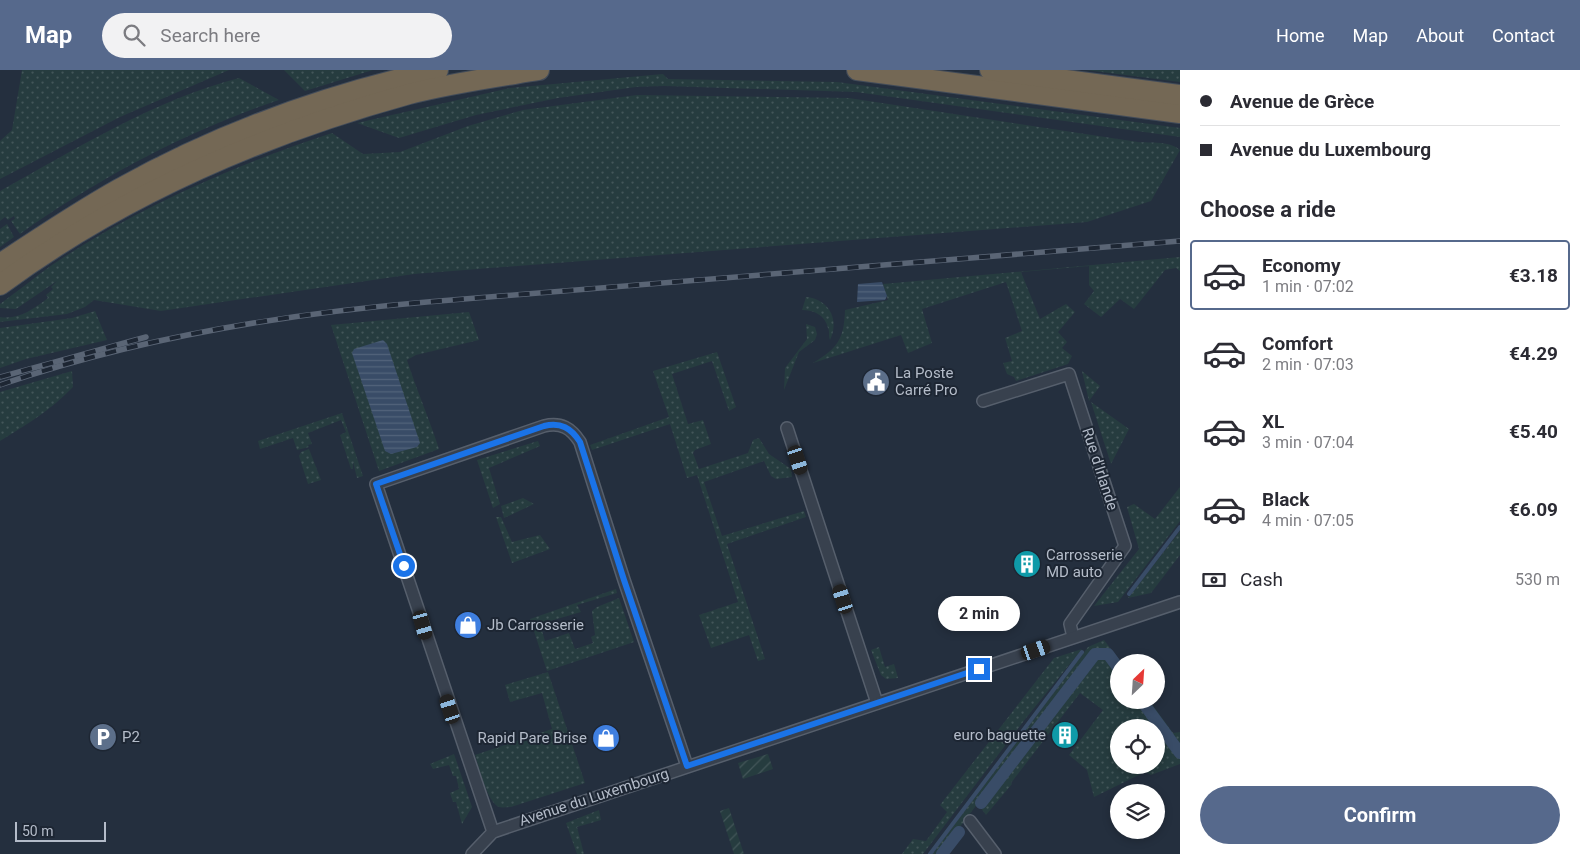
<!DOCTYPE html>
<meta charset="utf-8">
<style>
body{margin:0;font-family:Roboto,sans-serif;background:#f2f2f3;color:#2b2b33;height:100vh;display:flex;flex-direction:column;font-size:19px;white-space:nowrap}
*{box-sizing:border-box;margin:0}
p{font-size:16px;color:#7c7c81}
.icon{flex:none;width:28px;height:28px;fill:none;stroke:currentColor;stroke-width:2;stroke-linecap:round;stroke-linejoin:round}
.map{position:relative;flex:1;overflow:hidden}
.panel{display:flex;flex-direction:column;background:#fff;width:400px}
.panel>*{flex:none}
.top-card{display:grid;align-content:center;height:110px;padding:0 20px;background:#fff}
.needle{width:32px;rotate:25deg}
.buttons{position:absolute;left:1110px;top:584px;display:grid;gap:10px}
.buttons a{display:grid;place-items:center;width:55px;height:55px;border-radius:50%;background:#fff;box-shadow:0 2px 8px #0003;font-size:25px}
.scale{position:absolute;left:15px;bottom:12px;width:91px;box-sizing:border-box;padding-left:5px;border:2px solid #b4bcc9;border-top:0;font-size:14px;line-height:18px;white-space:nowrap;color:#b4bcc9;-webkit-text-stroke:4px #1d2633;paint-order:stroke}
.end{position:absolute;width:22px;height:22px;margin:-11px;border:6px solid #1a73e8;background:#fff;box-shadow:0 0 0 2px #fff}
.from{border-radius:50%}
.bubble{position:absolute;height:35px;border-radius:18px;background:#fff;box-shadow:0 2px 8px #0003;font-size:16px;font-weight:700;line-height:35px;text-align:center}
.car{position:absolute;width:15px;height:30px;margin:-15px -8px;border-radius:6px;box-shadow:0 0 4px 1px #0007;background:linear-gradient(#222 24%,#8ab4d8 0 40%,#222 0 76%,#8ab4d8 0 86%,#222 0)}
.top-card b{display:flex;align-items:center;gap:18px;height:48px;font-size:19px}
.top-card b+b{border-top:1px solid #e1e1e2}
.top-card i{width:12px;height:12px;background:#2b2b33}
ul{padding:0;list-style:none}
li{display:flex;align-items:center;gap:15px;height:70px;margin:0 10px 8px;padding:0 10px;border:2px solid transparent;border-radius:5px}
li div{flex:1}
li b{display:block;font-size:19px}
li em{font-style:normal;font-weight:700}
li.current{border-color:#56698c}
li>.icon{width:45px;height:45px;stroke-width:1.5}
h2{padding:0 20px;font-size:22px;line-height:60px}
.pay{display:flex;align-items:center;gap:12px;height:55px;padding:0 20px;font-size:19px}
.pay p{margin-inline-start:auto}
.action{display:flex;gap:10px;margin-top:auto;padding:10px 20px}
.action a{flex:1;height:58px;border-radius:30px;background:#56698c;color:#fff;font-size:20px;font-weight:700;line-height:58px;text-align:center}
header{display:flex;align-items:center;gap:30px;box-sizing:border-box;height:70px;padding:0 25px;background:#56698c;color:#fff}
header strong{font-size:24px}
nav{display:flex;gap:28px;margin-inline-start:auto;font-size:18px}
.search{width:350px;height:45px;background:#f2f2f3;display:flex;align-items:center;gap:12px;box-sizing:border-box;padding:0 18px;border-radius:28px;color:#7c7c81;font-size:19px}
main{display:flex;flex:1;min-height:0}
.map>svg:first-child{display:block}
.grass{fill:url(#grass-dots);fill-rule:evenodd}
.garden{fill:url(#garden-furrows)}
.water{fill:url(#water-rules)}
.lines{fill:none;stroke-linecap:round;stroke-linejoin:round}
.stream{stroke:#394c67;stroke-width:4}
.canal{stroke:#394c67;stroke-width:12}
.street-casing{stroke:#565f6c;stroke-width:14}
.highway-casing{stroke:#434c59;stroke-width:22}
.street{stroke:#38414e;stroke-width:11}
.highway{stroke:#746855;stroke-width:20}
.rail-casing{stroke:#5a6575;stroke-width:5.5}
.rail{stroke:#1d2633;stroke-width:4;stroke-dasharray:11;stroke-linecap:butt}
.route{stroke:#1a73e8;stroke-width:6}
.labels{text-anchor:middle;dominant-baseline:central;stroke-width:4;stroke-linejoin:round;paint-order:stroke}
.poi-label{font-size:15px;fill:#b4bcc9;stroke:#1d2633;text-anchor:start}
.street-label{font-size:15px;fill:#b4bcc9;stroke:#1d2633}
</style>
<header>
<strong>Map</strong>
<div class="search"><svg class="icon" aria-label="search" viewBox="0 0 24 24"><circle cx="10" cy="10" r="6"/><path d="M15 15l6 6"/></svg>Search here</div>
<nav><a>Home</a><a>Map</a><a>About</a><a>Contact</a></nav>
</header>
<main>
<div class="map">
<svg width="1180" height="784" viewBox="0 0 1180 784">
<defs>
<pattern id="grass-dots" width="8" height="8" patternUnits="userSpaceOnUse" patternTransform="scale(1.25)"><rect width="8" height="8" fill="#263c3f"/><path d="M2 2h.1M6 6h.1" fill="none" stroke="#435659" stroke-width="1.8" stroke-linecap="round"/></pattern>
<pattern id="garden-furrows" width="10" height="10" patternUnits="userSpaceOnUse" patternTransform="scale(1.25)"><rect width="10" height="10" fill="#263c3f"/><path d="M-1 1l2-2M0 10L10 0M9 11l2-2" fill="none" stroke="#435659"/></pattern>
<pattern id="water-rules" width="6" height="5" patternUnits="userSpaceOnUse" patternTransform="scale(1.25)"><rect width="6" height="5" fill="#394c67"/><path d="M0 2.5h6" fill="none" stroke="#53647b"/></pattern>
</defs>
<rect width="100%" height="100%" fill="#242f3e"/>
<!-- grass -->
<g class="grass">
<path d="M22,0H229L120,47L0,109V71L12,60Z"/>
<path d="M284,0H373L305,21Z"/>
<path d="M1086,0H1180V12Z"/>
<path d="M663,4L668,9L837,12L1180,58V67L856,22L664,16L636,17L558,28L476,45L399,68L357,53L510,18Z"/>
<path d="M239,8L279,30C187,61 99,108 20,164L11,151L15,149L14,146L8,150L5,147L0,151V121C76,79 154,30 239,8Z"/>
<path d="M637,25L849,28L1138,72C1151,73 1170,71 1180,80L1151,131L1087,152L414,204L161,241L94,230L85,237L67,244L0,252V247C19,250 33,239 48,228L46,225L53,219L51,217L57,211L16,239L0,238V234C18,221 35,207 52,195C135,139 237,94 332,63L363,84L400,82L468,56L523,40Z"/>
<path d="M7,154L14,167L0,177V159Z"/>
<path d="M1180,187V201L1176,198L1165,200L1134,239L1120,229L1101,247L1084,234L1094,221L1089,215V196L1021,202L1040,249L1066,234L1075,242L1058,262L1067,272L1062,278L1072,286L1068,294L1016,311L1014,307L1007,304L1003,293L1012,291L1005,268L1022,261L1006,212L922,239L932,273L908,283L901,265L813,293C838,278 844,269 845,240L888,230L883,214Z"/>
<path d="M806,227C829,229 840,250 830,270C828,266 830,262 828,258C825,245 814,240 802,240Z"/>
<path d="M95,241L107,270L26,289L0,298V258L72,248Z"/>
<path d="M469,242L479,270L416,285L407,290C417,321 429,348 439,379L379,401L331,255Z"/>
<path d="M806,254L815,257L817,264L815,270L799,282L784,320L785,298L807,269Z"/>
<path d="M717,282L736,337L729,341L712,291L672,304L688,354L703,350L711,374L695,380L693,383L699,399L748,383L753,370L759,368L769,384L791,399L792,407L776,409L771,406L764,391L704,412L722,466L804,441L806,447L727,474L765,589L758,591L749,565L711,578L699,545L738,532L697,405L687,408L670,354L592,380L590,375L669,347L653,301Z"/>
<path d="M72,301L73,317C51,340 26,355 0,371V322Z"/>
<path d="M1082,301L1100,316L1089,331Z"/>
<path d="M1091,332L1129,359L1111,394Z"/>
<path d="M342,343L363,406L357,408L353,392V399H351L340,365L346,362L341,350L308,363L312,374L308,375L309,377L297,380L293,368L260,379L258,371Z"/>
<path d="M538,371L540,376L489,398L500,434L493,438L477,390Z"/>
<path d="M309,379L321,410L308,414L299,386L301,382Z"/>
<path d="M1180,417V451L1118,532L1094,536L1139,479L1127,437L1134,434L1155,449Z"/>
<path d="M523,428L534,434L504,448L501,436Z"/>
<path d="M496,447H501L512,472L540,465L550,479L512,493Z"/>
<path d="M1180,461V485L1151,523L1128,528Z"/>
<path d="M616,519L617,523L577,535L581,542L540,554L545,571L569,563L575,579L593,573L591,567L595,565L592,541L597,537L619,528L634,572L547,601L530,549Z"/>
<path d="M1104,570L1121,592L1119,597L1107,582H1094L939,784H932L1088,577Z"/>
<path d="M879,577L885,597L894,594L898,608L886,609L881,605L871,580Z"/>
<path d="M1082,579L1026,648L923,784H902L913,769L926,771L947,742L940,735L1054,588Z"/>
<path d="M1096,587H1107L1119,604V630H1138L1180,687V694L1151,705L1145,702L1094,727L1087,700L1069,685L1103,640L1080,623L1011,713L1012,714L986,745L980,737ZM1119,658H1156V695H1119Z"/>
<path d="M548,602L585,713L511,737C507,737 502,738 499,737C487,732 479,697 475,685L552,659L542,623L510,632L505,615Z"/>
<path d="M1143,630H1149L1173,663L1180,662V680Z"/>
<path d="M454,684L472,737L462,754L456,732H453L450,723L459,719L456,706H453L449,695L433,699L430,694Z"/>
<path d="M599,740L601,750L577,757L584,784H577L566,753Z"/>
</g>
<!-- garden -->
<g class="garden">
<path d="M768,684L773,699L743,709L738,693Z"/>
<path d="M729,738L744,784H734L720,741Z"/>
</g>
<!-- water -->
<g class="water">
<path d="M882,212L887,226L885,230L857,232L858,214Z"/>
<path d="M383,270L387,274L420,373L417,377L391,384L385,381L352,283L354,279Z"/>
</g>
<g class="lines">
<!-- stream -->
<g class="stream">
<path d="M1129,524L1180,457"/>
<path d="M930,784L1082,582"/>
</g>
<!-- canal -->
<g class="canal">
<path d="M1141,630L1180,683"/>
<path d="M981,733L1095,584H1108L1119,599"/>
<path d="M942,784L959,762"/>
</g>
<!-- street casing -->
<g class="street-casing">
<g id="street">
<path d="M983,331L1069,304L1125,476L1070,554L1073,567"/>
<path d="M787,358L877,633"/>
<path d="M970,751L995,784"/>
<path d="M493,762L376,414L544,356C561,352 571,358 580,372L624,510L687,696"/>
<path d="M472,784L493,762L1180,532"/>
</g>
</g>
<!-- highway casing -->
<g class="highway-casing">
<g id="highway">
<path d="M857,0L1180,43"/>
<path d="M990,0L1180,25"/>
<path d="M0,194C39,168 78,142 119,119C218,64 327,24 438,0"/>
<path d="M0,215C122,125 264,64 409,24C452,13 496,7 539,0"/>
</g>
</g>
<!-- street -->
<use href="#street" class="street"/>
<!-- highway -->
<use href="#highway" class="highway"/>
<!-- rail casing -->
<g class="rail-casing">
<g id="rail">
<path d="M0,307L146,267"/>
<path d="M0,315C137,268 283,244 427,232L1180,171"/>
</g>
</g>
<!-- rail -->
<use href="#rail" class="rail"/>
</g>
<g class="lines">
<!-- route -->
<path class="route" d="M404,496L376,414L544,356C561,352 571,358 580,372L624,510L687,696L979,599"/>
</g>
<!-- icons -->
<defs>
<g id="civic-disc" transform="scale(1.4375)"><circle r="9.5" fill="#5c6f8a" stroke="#1d2633"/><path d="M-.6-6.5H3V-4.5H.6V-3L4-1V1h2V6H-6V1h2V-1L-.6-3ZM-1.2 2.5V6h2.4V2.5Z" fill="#fff"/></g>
<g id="building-disc" transform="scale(1.4375)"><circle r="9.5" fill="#0f9aa8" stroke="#1d2633"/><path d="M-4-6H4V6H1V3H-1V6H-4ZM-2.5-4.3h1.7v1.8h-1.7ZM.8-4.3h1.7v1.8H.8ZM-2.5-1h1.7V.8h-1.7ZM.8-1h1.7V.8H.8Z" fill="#fff"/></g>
<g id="shop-disc" transform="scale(1.4375)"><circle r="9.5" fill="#3f7fe0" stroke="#1d2633"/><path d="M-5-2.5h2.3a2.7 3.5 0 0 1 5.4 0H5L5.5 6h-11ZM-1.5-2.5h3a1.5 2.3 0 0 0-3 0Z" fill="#fff"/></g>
<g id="parking-disc" transform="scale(1.4375)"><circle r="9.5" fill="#5c6f8a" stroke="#1d2633"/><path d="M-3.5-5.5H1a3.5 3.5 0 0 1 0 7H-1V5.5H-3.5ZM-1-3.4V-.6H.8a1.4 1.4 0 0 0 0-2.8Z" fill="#fff"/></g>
</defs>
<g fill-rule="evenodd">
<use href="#civic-disc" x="876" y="312"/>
<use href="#building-disc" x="1027" y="494"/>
<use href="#shop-disc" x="468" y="555"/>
<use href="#building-disc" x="1065" y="665"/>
<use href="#parking-disc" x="103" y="667"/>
<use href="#shop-disc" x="606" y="668"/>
</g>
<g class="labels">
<!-- poi labels -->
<g class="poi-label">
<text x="895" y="303">La Poste<tspan x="895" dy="17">Carré Pro</tspan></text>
<text x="1046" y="485">Carrosserie<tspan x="1046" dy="17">MD auto</tspan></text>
<text x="487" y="555">Jb Carrosserie</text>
<text x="1046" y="665" text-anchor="end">euro baguette</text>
<text x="122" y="667">P2</text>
<text x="587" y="668" text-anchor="end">Rapid Pare Brise</text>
</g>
<!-- street labels -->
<g class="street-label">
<text transform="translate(1100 399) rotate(72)">Rue d'Irlande</text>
<text transform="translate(594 727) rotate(-18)">Avenue du Luxembourg</text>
</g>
</g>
</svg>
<div class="buttons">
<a><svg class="needle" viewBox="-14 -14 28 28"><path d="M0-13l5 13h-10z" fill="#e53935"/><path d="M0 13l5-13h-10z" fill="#7c7c81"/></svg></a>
<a><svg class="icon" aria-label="locate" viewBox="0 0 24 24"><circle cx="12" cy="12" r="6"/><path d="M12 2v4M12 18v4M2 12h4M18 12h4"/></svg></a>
<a><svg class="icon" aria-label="layers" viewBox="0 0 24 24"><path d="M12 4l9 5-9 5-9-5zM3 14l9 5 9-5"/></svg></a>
</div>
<div class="scale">50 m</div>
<i class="end from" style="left:404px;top:496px"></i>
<i class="end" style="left:979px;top:599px"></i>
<div class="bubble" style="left:938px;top:526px;width:82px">2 min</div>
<i class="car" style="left:798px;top:390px;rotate:162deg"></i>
<i class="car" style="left:843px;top:529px;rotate:342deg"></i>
<i class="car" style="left:423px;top:555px;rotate:164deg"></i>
<i class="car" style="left:1036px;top:580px;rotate:71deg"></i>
<i class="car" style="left:450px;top:639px;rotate:342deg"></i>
</div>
<section class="panel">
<div class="top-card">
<b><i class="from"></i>Avenue de Grèce</b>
<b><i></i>Avenue du Luxembourg</b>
</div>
<h2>Choose a ride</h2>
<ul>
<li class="current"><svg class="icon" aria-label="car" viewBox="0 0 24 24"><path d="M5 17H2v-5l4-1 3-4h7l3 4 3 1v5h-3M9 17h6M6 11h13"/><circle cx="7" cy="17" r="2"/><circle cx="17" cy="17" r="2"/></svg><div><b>Economy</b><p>1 min · 07:02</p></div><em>€3.18</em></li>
<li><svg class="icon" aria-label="car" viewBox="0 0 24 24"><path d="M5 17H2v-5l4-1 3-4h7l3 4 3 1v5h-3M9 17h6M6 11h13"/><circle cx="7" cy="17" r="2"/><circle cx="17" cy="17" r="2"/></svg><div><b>Comfort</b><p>2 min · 07:03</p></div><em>€4.29</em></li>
<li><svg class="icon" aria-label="car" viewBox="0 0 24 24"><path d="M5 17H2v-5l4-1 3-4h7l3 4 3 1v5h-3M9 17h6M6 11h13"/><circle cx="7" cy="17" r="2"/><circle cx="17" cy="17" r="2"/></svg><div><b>XL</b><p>3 min · 07:04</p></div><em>€5.40</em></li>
<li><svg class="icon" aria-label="car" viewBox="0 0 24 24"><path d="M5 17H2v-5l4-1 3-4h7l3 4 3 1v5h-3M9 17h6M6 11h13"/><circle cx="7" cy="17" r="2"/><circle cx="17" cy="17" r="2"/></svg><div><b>Black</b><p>4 min · 07:05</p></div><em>€6.09</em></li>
</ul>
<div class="pay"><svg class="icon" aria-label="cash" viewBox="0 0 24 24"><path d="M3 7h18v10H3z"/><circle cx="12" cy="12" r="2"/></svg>Cash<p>530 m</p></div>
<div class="action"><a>Confirm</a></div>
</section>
</main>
